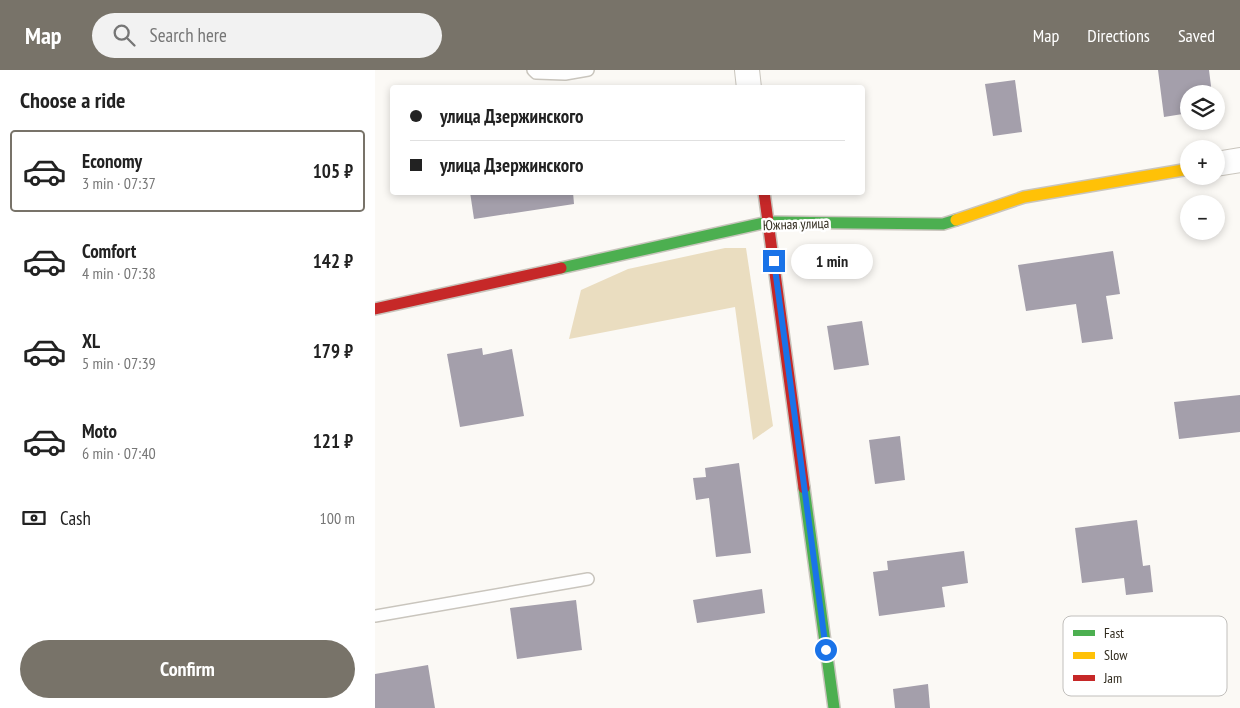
<!DOCTYPE html>
<html lang="en">
<head>
<meta charset="utf-8">
<style>
	body { margin:0; font-family:"PT Sans Narrow",sans-serif; background:#f2f2f2; color:#222; height:100vh; display:flex; flex-direction:column; font-size:19px; white-space:nowrap }
	* { box-sizing:border-box; margin:0 }
	p { font-size:16px; color:#767676 }
	.icon { flex:none; width:28px; height:28px; fill:none; stroke:currentColor; stroke-width:2; stroke-linecap:round; stroke-linejoin:round }
	.map { position:relative; flex:1; overflow:hidden }
	.panel { display:flex; flex-direction:column; background:#fff; width:375px }
	.panel>* { flex:none }
	.banner { position:absolute; left:15px; top:15px; width:475px; height:110px; border-radius:5px; box-shadow:0 2px 8px #0003; display:grid; align-content:center; height:110px; padding:0 20px; background:#fff }
	.fabs { position:absolute; left:805px; top:15px; display:grid; gap:10px }
	.fabs a { display:grid; place-items:center; width:45px; height:45px; border-radius:50%; background:#fff; box-shadow:0 2px 8px #0003; font-size:25px }
	.end { position:absolute; width:22px; height:22px; margin:-11px; border:6px solid #1a73e8; background:#fff; box-shadow:0 0 0 2px #fff }
	.from { border-radius:50% }
	.bubble { position:absolute; height:35px; border-radius:18px; background:#fff; box-shadow:0 2px 8px #0003; font-size:16px; font-weight:600; line-height:35px; text-align:center }
	.banner b { display:flex; align-items:center; gap:18px; height:48px; font-size:19px }
	.banner b+b { border-top:1px solid #e0e0e0 }
	.banner i { width:12px; height:12px; background:#222 }
	ul { padding:0; list-style:none }
	li { display:flex; align-items:center; gap:15px; height:82px; margin:0 10px 8px; padding:0 10px; border:2px solid transparent; border-radius:5px }
	li div { flex:1 }
	li b { display:block; font-size:19px }
	li em { font-style:normal; font-weight:600 }
	li.selected { border-color:#787369 }
	li>.icon { width:45px; height:45px; stroke-width:1.5 }
	h2 { padding:0 20px; font-size:22px; line-height:60px }
	.pay { display:flex; align-items:center; gap:12px; height:55px; padding:0 20px; font-size:19px }
	.pay p { margin-inline-start:auto }
	.primary-button { display:flex; gap:10px; margin-top:auto; padding:10px 20px }
	.primary-button a { flex:1; height:58px; border-radius:30px; background:#787369; color:#fff; font-size:20px; font-weight:600; line-height:58px; text-align:center }
	header { display:flex; align-items:center; gap:30px; box-sizing:border-box; height:70px; padding:0 25px; background:#787369; color:#fff }
	header strong { font-size:24px }
	nav { display:flex; gap:28px; margin-inline-start:auto; font-size:18px }
	.search { width:350px; height:45px; background:#f2f2f2; display:flex; align-items:center; gap:12px; box-sizing:border-box; padding:0 18px; border-radius:28px; color:#767676; font-size:19px }
	main { display:flex; flex:1; min-height:0 }
	.map>svg:first-child { display:block }
	.green { fill:#eaddc0 }
	.building { fill:#a49fab }
	.lines { fill:none; stroke-linecap:round; stroke-linejoin:round }
	.lane-casing { stroke:#c9c5bd; stroke-width:14 }
	.street-casing { stroke:#c9c5bd; stroke-width:26 }
	.fast-casing { stroke:#c9c5bd; stroke-width:14 }
	.slow-casing { stroke:#c9c5bd; stroke-width:14 }
	.jam-casing { stroke:#c9c5bd; stroke-width:14 }
	.lane { stroke:#fefefe; stroke-width:11 }
	.street { stroke:#fefefe; stroke-width:24 }
	.fast { stroke:#4caf50; stroke-width:11 }
	.slow { stroke:#ffc107; stroke-width:11 }
	.jam { stroke:#c62828; stroke-width:11 }
	.route { stroke:#1a73e8; stroke-width:6 }
	.labels { text-anchor:middle; stroke-width:5; stroke-linejoin:round; paint-order:stroke }
	.street-label { font-size:14px; fill:#312b1e; stroke:#fff }
	.key { fill:#fff; stroke:#c1bfbc; stroke-width:1 }
	.key-label { font-size:14px; fill:#312b1e }
</style>
</head>
<body>
<header>
<strong>Map</strong>
<div class="search"><svg class="icon" aria-label="search" viewBox="0 0 24 24"><circle cx="10" cy="10" r="6"/><path d="M15 15l6 6"/></svg>Search here</div>
<nav><a>Map</a><a>Directions</a><a>Saved</a></nav>
</header>
<main>
<section class="panel">
<h2>Choose a ride</h2>
<ul>
<li class="selected"><svg class="icon" aria-label="car" viewBox="0 0 24 24"><path d="M5 17H2v-5l4-1 3-4h7l3 4 3 1v5h-3M9 17h6M6 11h13"/><circle cx="7" cy="17" r="2"/><circle cx="17" cy="17" r="2"/></svg><div><b>Economy</b><p>3 min · 07:37</p></div><em>105 ₽</em></li>
<li><svg class="icon" aria-label="car" viewBox="0 0 24 24"><path d="M5 17H2v-5l4-1 3-4h7l3 4 3 1v5h-3M9 17h6M6 11h13"/><circle cx="7" cy="17" r="2"/><circle cx="17" cy="17" r="2"/></svg><div><b>Comfort</b><p>4 min · 07:38</p></div><em>142 ₽</em></li>
<li><svg class="icon" aria-label="car" viewBox="0 0 24 24"><path d="M5 17H2v-5l4-1 3-4h7l3 4 3 1v5h-3M9 17h6M6 11h13"/><circle cx="7" cy="17" r="2"/><circle cx="17" cy="17" r="2"/></svg><div><b>XL</b><p>5 min · 07:39</p></div><em>179 ₽</em></li>
<li><svg class="icon" aria-label="car" viewBox="0 0 24 24"><path d="M5 17H2v-5l4-1 3-4h7l3 4 3 1v5h-3M9 17h6M6 11h13"/><circle cx="7" cy="17" r="2"/><circle cx="17" cy="17" r="2"/></svg><div><b>Moto</b><p>6 min · 07:40</p></div><em>121 ₽</em></li>
</ul>
<div class="pay"><svg class="icon" aria-label="cash" viewBox="0 0 24 24"><path d="M3 7h18v10H3z"/><circle cx="12" cy="12" r="2"/></svg>Cash<p>100 m</p></div>
<div class="primary-button"><a>Confirm</a></div>
</section>
<div class="map">
<svg width="865" height="638" viewBox="0 0 865 638">
	<rect width="100%" height="100%" fill="#fbf9f5"/>
	<path class="green" d="M350 178H371L398 356 378 370 360 237 194 269 206 220 253 199Z"/>
	<g class="building">
		<path d="M783 0H834L837 24H814V43L789 47Z"/>
		<path d="M640 10 647 62 618 66 610 14Z"/>
		<path d="M95 122H198L199 134 99 149Z"/>
		<path d="M738 181 745 224 731 226 738 269 707 273 701 234 651 241 643 195Z"/>
		<path d="M487 251 494 295 459 300 452 256Z"/>
		<path d="M107 278 108 285 137 279 149 346 85 357 72 284Z"/>
		<path d="M865 325V362L804 369 799 332Z"/>
		<path d="M525 366 530 410 500 414 494 370Z"/>
		<path d="M364 393 376 483 341 487 334 428 321 430 318 408 331 407 330 398Z"/>
		<path d="M762 450 768 496 775 495 778 522 751 525 749 508 707 513 700 458Z"/>
		<path d="M589 481 593 513 567 517 570 537 504 546 498 502 513 500 512 491Z"/>
		<path d="M387 519 390 543 322 553 318 530Z"/>
		<path d="M201 530 207 580 142 589 135 538Z"/>
		<path d="M53 595 60 638H0V604Z"/>
		<path d="M553 614 555 638H520L518 619Z"/>
	</g>
	<g class="lines">
		<g class="lane-casing">
			<g id="lane">
				<path d="M158 0 161 3 190 4 213 0"/>
				<path d="M0 546 213 509"/>
			</g>
		</g>
		<g class="street-casing">
			<g id="street">
				<path d="M372 0 374 18"/>
				<path d="M841 94 865 90"/>
			</g>
		</g>
		<g class="fast-casing">
			<g id="fast">
				<path d="M186 198 393 152 568 154 581 150"/>
				<path d="M429 418 459 638"/>
			</g>
		</g>
		<g class="slow-casing">
			<path id="slow" d="M581 150 649 127 814 99"/>
		</g>
		<g class="jam-casing">
			<g id="jam">
				<path d="M389 122 429 418"/>
				<path d="M0 239 186 198"/>
			</g>
		</g>
		<use href="#lane" class="lane"/>
		<use href="#street" class="street"/>
		<use href="#fast" class="fast"/>
		<use href="#slow" class="slow"/>
		<use href="#jam" class="jam"/>
	</g>
	<g class="lines">
		<path class="route" d="M399 191 451 580"/>
	</g>
	<g class="labels">
		<g class="street-label">
			<text transform="translate(421 154) rotate(-2)" y="5">Южная улица</text>
		</g>
	</g>
	<rect x="688" y="546" width="164" height="80" rx="8" class="key"/>
	<rect x="698" y="560" width="22" height="6" fill="#4caf50"/>
	<rect x="698" y="582" width="22" height="7" fill="#ffc107"/>
	<rect x="698" y="605" width="22" height="6" fill="#c62828"/>
	<g class="key-label">
		<text x="729" y="568">Fast</text>
		<text x="729" y="590">Slow</text>
		<text x="729" y="613">Jam</text>
	</g>
</svg>
<div class="fabs">
<a><svg class="icon" aria-label="layers" viewBox="0 0 24 24"><path d="M12 4l9 5-9 5-9-5zM3 14l9 5 9-5"/></svg></a>
<a>+</a>
<a>−</a>
</div>
<i class="end from" style="left:451px;top:580px"></i>
<i class="end" style="left:399px;top:191px"></i>
<div class="bubble" style="left:416px;top:174px;width:82px">1 min</div>
<div class="banner">
<b><i class="from"></i>улица Дзержинского</b>
<b><i></i>улица Дзержинского</b>
</div>
</div>
</main>
</body>
</html>
